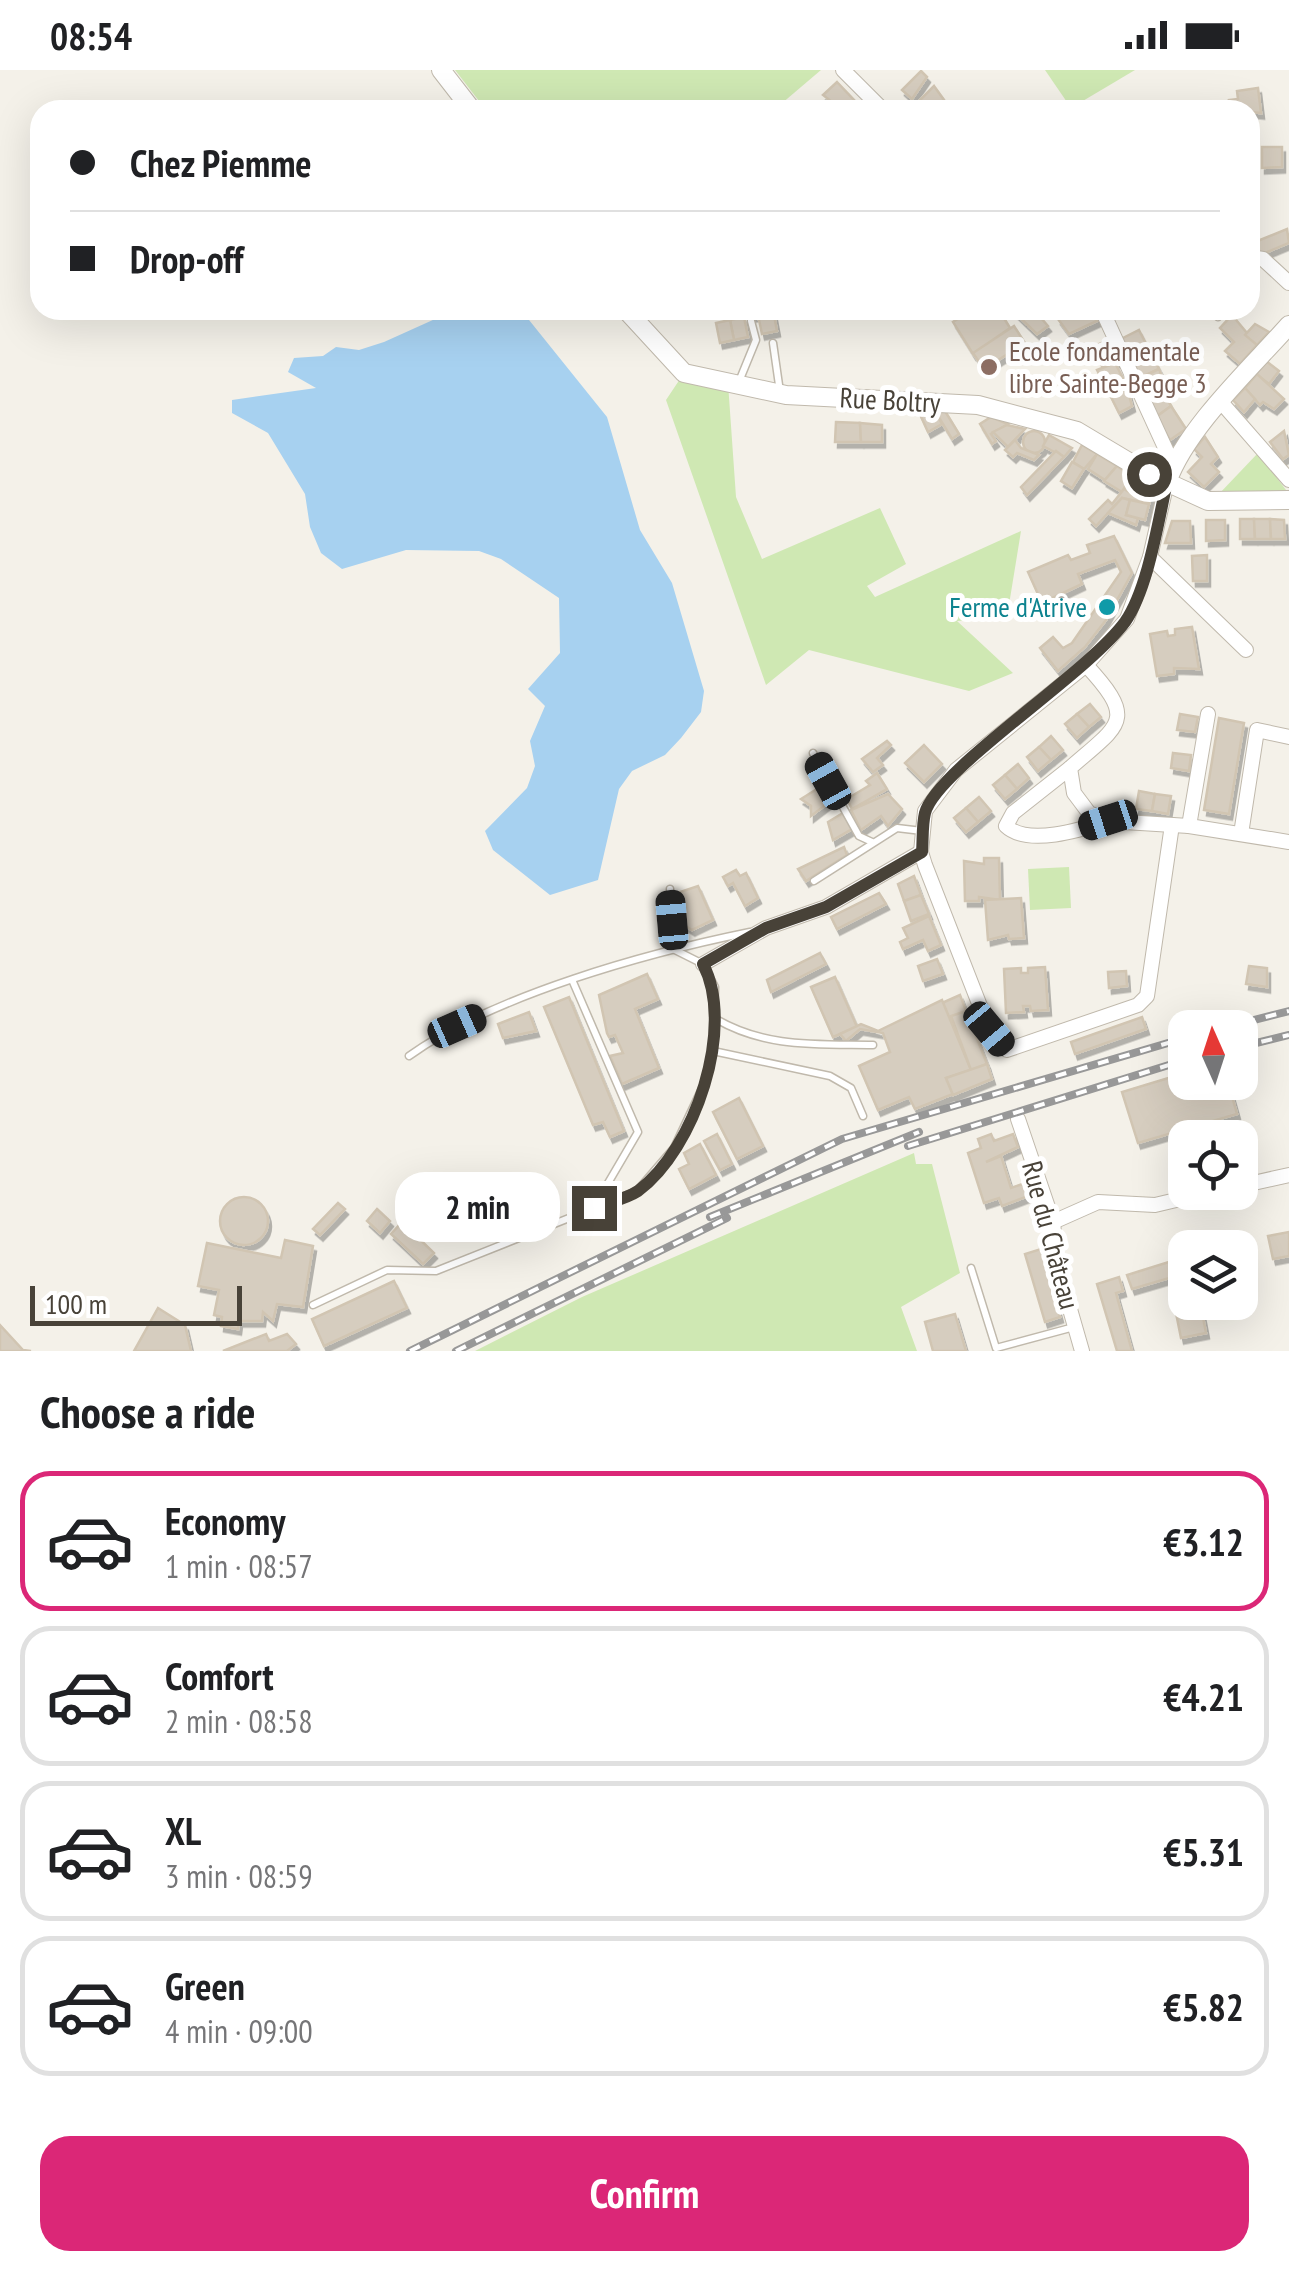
<!DOCTYPE html>
<html lang="en">
<head>
<meta charset="utf-8">
<style>
	body { margin:0; font-family:"PT Sans Narrow",sans-serif; background:#f6f6f6; color:#202124; height:100vh; display:flex; flex-direction:column; font-size:38px; white-space:nowrap }
	* { box-sizing:border-box; margin:0 }
	p { font-size:32px; color:#757577 }
	.icon { flex:none; width:55px; height:55px; fill:none; stroke:currentColor; stroke-width:2; stroke-linecap:round; stroke-linejoin:round }
	.map { position:relative; height:1281px; overflow:hidden }
	.drawer { display:flex; flex-direction:column; background:#fff; flex:1 }
	.drawer>* { flex:none }
	.hud { position:absolute; left:30px; top:30px; width:1230px; height:220px; border-radius:30px; box-shadow:0 10px 40px #0002; display:grid; align-content:center; height:220px; padding:0 40px; background:#fff }
	.needle { width:65px; rotate:357deg }
	.fabs { position:absolute; left:1168px; top:940px; display:grid; gap:20px }
	.fabs a { display:grid; place-items:center; width:90px; height:90px; border-radius:20px; background:#fff; box-shadow:0 10px 40px #0002; font-size:50px }
	.scale { position:absolute; left:30px; bottom:25px; width:212px; box-sizing:border-box; padding-left:10px; border:5px solid #484238; border-top:0; font-size:28px; line-height:35px; white-space:nowrap; color:#484238; -webkit-text-stroke:8px #fff; paint-order:stroke }
	.end { position:absolute; width:45px; height:45px; margin:-22px; border:12px solid #484238; background:#fff; box-shadow:0 0 0 5px #fff }
	.from { border-radius:50% }
	.bubble { position:absolute; height:70px; border-radius:30px; background:#fff; box-shadow:0 10px 40px #0002; font-size:32px; font-weight:800; line-height:70px; text-align:center }
	.car { position:absolute; width:30px; height:60px; margin:-30px -15px; border-radius:12px; box-shadow:0 0 8px 2px #0007; background:linear-gradient(#222 24%,#8ab4d8 0 40%,#222 0 76%,#8ab4d8 0 86%,#222 0) }
	.hud b { display:flex; align-items:center; gap:35px; height:95px; font-size:38px }
	.hud b+b { border-top:2px solid #e0e0e0 }
	.hud i { width:25px; height:25px; background:#202124 }
	ul { padding:0; list-style:none }
	li { display:flex; align-items:center; gap:30px; height:140px; margin:0 20px 15px; padding:0 20px; border:5px solid #e0e0e0; border-radius:30px }
	li div { flex:1 }
	li b { display:block; font-size:38px }
	li em { font-style:normal; font-weight:800 }
	li.current { border-color:#db2777 }
	li>.icon { width:90px; height:90px; stroke-width:1.5 }
	h2 { padding:0 40px; font-size:45px; line-height:120px }
	.action { display:flex; gap:20px; margin-top:auto; padding:20px 40px }
	.action a { flex:1; height:115px; border-radius:30px; background:#db2777; color:#fff; font-size:40px; font-weight:800; line-height:115px; text-align:center }
	.status { display:flex; justify-content:space-between; align-items:center; height:70px; padding:0 50px; background:#fff; direction:ltr }
	.status svg { height:28px; fill:currentColor }
	.map>svg:first-child { display:block }
	.green { fill:#cfe8b3 }
	.water { fill:#a7d1f0 }
	.building { fill:#d6cdbf; stroke:#d1c5b2; stroke-width:2.5; filter:url(#shadow) }
	.lines { fill:none; stroke-linecap:round; stroke-linejoin:round }
	.service-casing { stroke:#c0b9ac; stroke-width:9 }
	.minor-casing { stroke:#c0b9ac; stroke-width:16 }
	.tertiary-casing { stroke:#c0b9ac; stroke-width:20 }
	.service { stroke:#fff; stroke-width:6 }
	.minor { stroke:#fff; stroke-width:14 }
	.tertiary { stroke:#fff; stroke-width:18 }
	.rail-casing { stroke:#989898; stroke-width:8 }
	.rail { stroke:#fff; stroke-width:4; stroke-dasharray:11; stroke-linecap:butt }
	.route { stroke:#484238; stroke-width:12 }
	.education-dot { fill:#8d6e63; stroke:#fff; stroke-width:4 }
	.culture-dot { fill:#0f9aa8; stroke:#fff; stroke-width:4 }
	.labels { text-anchor:middle; stroke-width:10; stroke-linejoin:round; paint-order:stroke }
	.education-label { font-size:28px; fill:#785e54; stroke:#fff; text-anchor:start }
	.street-label { font-size:28px; fill:#484238; stroke:#fff }
	.culture-label { font-size:28px; fill:#0d838f; stroke:#fff; text-anchor:end }
</style>
</head>
<body>
<div class="status"><b>08:54</b><svg viewBox="0 0 49 12"><path d="M0 12V9h3v3zM5 12V6h3v6zM10 12V3h3v9zM15 12V0h3v12zM26 1h20v11H26zM47 4h2v5h-2z"/></svg></div>
<div class="map">
<svg width="1289" height="1281" viewBox="0 0 1289 1281">
	<defs>
		<filter id="shadow"><feDropShadow dx="3" dy="5.5" stdDeviation="0" flood-color="#0004"/></filter>
	</defs>
	<rect width="100%" height="100%" fill="#f4f1e9"/>
	<g class="green">
		<path d="M455 0H821L774 40H486Z"/>
		<path d="M1045 0H1135L1071 38Z"/>
		<path d="M684 303 728 313 736 427 762 489 880 438 906 494 867 516 875 527 1021 461 1007 547 957 551 1013 603 969 621 809 580 766 615 666 330Z"/>
		<path d="M1258 383 1289 424 1218 425Z"/>
		<path d="M1069 797 1071 838 1030 840 1028 799Z"/>
		<path d="M914 1083 916 1094H932L960 1203 901 1237 917 1281H475L582 1227Z"/>
	</g>
	<path class="water" d="M455 240H521L607 347 640 460 672 513 704 621 701 642 681 668 665 685 632 701 619 719 598 810 550 825 493 780 485 761 527 718 535 696 530 671 545 636 528 619 560 583 559 528 501 489 479 481 406 480 342 499 321 483 310 457 305 424 268 363 232 343V330L316 318 288 302 294 288 323 286 336 277 359 280 384 272Z"/>
	<g class="building">
		<path d="M921 1 927 7 912 29 902 20Z"/>
		<path d="M837 12 854 30 842 40 823 25Z"/>
		<path d="M934 16 947 34 942 40H923L916 34Z"/>
		<path d="M1258 18 1261 43 1231 40 1229 30 1238 29 1237 21Z"/>
		<path d="M1262 77H1282V97L1262 98Z"/>
		<path d="M1287 159 1289 173 1260 185 1255 172Z"/>
		<path d="M748 240H773L777 261 762 264 758 245 749 247Z"/>
		<path d="M972 240H999L1010 258 973 284 953 252Z"/>
		<path d="M1012 240H1034L1048 256 1037 264Z"/>
		<path d="M1070 240H1091L1099 250 1069 264 1058 249Z"/>
		<path d="M1232 245 1257 275 1240 294 1225 281 1234 272 1220 258Z"/>
		<path d="M744 247 748 267 734 270 730 250Z"/>
		<path d="M730 250 734 270 720 273 716 253Z"/>
		<path d="M1255 254 1269 262 1257 275 1245 265Z"/>
		<path d="M1014 256 1025 273 984 299 973 283Z"/>
		<path d="M1139 260 1147 276 1129 285 1121 269Z"/>
		<path d="M1108 270 1119 291 1103 298 1092 277Z"/>
		<path d="M1148 276 1153 287 1134 296 1129 285Z"/>
		<path d="M1153 287 1159 299 1140 308 1134 296Z"/>
		<path d="M1266 291 1279 301 1269 314 1256 304Z"/>
		<path d="M1115 293 1126 314 1108 321 1097 300Z"/>
		<path d="M1159 299 1168 322 1148 330 1140 308Z"/>
		<path d="M1257 304 1284 329 1274 339 1263 332 1260 335 1245 318Z"/>
		<path d="M1126 314 1132 336 1119 343 1108 321Z"/>
		<path d="M1245 318 1255 329 1244 342 1233 330Z"/>
		<path d="M1164 323 1171 336 1156 347 1148 330Z"/>
		<path d="M1171 336 1186 359 1170 370 1156 347Z"/>
		<path d="M918 340 935 341 942 354 928 362Z"/>
		<path d="M935 341H945L959 364 952 369Z"/>
		<path d="M991 347 1008 354 991 364 996 371 992 374 980 354Z"/>
		<path d="M836 352 860 353 861 372H835Z"/>
		<path d="M860 353 882 355V372H861Z"/>
		<path d="M1007 355 1025 359 1008 377 993 362Z"/>
		<circle cx="1034" cy="372" r="11"/>
		<path d="M1284 361 1289 385 1283 389 1270 372Z"/>
		<path d="M1049 365 1072 378 1064 387 1043 376Z"/>
		<path d="M1205 367 1218 387 1211 394 1219 402 1204 417 1188 402 1202 387 1194 379Z"/>
		<path d="M1015 370 1021 378 1039 385 1034 390 1017 383 1013 387 1005 380Z"/>
		<path d="M1082 375 1097 384 1084 399 1073 392Z"/>
		<path d="M1056 381 1064 387 1027 425 1021 417Z"/>
		<path d="M1097 384 1117 396 1105 410 1088 399Z"/>
		<path d="M1072 392 1084 399 1072 418 1061 411Z"/>
		<path d="M1117 396 1132 406 1122 422 1104 411Z"/>
		<path d="M1132 406 1154 418 1149 433 1124 419Z"/>
		<path d="M1124 419 1149 434 1122 428 1096 456 1089 449 1108 430 1112 434Z"/>
		<path d="M1122 428 1130 430 1126 445 1138 448 1136 455 1108 443Z"/>
		<path d="M1130 430 1149 434 1145 450 1126 445Z"/>
		<path d="M1240 449H1254L1255 469H1240Z"/>
		<path d="M1254 449H1270L1271 469H1255Z"/>
		<path d="M1270 449 1284 450 1285 469H1271Z"/>
		<path d="M1206 450H1225V470L1206 471Z"/>
		<path d="M1172 451H1190L1191 473H1165Z"/>
		<path d="M1114 466 1132 503 1106 550 1085 577 1058 601 1040 578 1053 567 1063 578 1072 573 1121 502 1115 490 1078 504 1082 514 1042 533 1028 502 1068 485 1071 490 1090 483 1087 475Z"/>
		<path d="M1207 485V511H1193L1192 486Z"/>
		<path d="M1192 557 1199 599 1174 598V604L1157 606 1150 564 1167 561 1168 566 1175 565V559Z"/>
		<path d="M1090 634 1101 647 1089 657 1077 644Z"/>
		<path d="M1077 644 1089 657 1077 668 1065 654Z"/>
		<path d="M1180 644 1198 647 1195 662 1177 660Z"/>
		<path d="M1219 648 1244 653 1229 744 1204 740Z"/>
		<path d="M1051 666 1063 680 1051 690 1039 677Z"/>
		<path d="M887 671 891 675 877 688 883 695 873 702 862 689Z"/>
		<path d="M924 675 942 694 924 712 905 693Z"/>
		<path d="M1039 677 1051 690 1038 701 1027 687Z"/>
		<path d="M1173 683 1191 685 1189 701 1171 698Z"/>
		<path d="M1018 694 1029 708 1017 719 1005 705Z"/>
		<path d="M877 703 887 719 852 739 847 729 870 715 866 711Z"/>
		<path d="M1005 705 1017 719 1005 729 993 715Z"/>
		<path d="M828 712 836 727 811 746V736L801 729Z"/>
		<path d="M1139 721 1155 724 1152 741 1136 739Z"/>
		<path d="M888 724 902 739 888 756 881 746 861 760 851 740Z"/>
		<path d="M1155 724 1171 726 1168 744 1152 741Z"/>
		<path d="M979 727 991 741 978 752 966 738Z"/>
		<path d="M966 738 978 752 966 762 954 748Z"/>
		<path d="M843 743 852 759 833 770 828 752Z"/>
		<path d="M844 777 847 785 806 811 798 799Z"/>
		<path d="M984 788H999L1000 830 979 827V831H965L964 791 984 794Z"/>
		<path d="M736 800 740 806 746 803 758 828 745 836 733 813 728 816 723 807Z"/>
		<path d="M914 806 921 825 904 831 898 814Z"/>
		<path d="M698 816 713 850 692 860 684 855 674 824Z"/>
		<path d="M879 823 886 834 837 859 831 847Z"/>
		<path d="M921 825 929 844 911 851 904 831Z"/>
		<path d="M1021 828 1024 868 1009 869 1008 865 988 870 985 830Z"/>
		<path d="M929 846 941 875 928 881 923 870 903 879 900 872 908 868 903 858Z"/>
		<path d="M820 883 826 894 771 922 767 910Z"/>
		<path d="M937 889 943 904 923 911 918 896Z"/>
		<path d="M1249 896 1267 898V917L1246 914Z"/>
		<path d="M1045 897 1048 940 1031 941 1030 936H1023L1024 942 1006 943 1004 899 1021 898V903H1028V898Z"/>
		<path d="M1126 901 1127 916 1109 918 1108 902Z"/>
		<path d="M647 904 658 929 635 939 659 998 622 1014 610 986 623 983 615 965 609 967 607 963 599 925Z"/>
		<path d="M835 907 857 957 833 967 811 917Z"/>
		<path d="M960 925 966 941 948 948 942 933Z"/>
		<path d="M569 927 624 1061 610 1067 603 1052 593 1055 544 937Z"/>
		<path d="M942 930 971 1000 946 1008 953 1024 915 1039 909 1027 878 1040 859 996 890 982 883 963 860 959 846 971 840 964 861 954 878 961Z"/>
		<path d="M966 941 987 994 971 1000 951 946Z"/>
		<path d="M529 942 536 961 503 968 498 954Z"/>
		<path d="M1142 947 1146 959 1075 984 1071 972Z"/>
		<path d="M987 994 992 1009 953 1025 946 1008Z"/>
		<path d="M1185 1003V1012H1228L1237 1044 1138 1073 1122 1022Z"/>
		<path d="M739 1028 763 1076 737 1089 713 1042Z"/>
		<path d="M717 1064 732 1094 720 1100 704 1071Z"/>
		<path d="M991 1064 994 1071 1013 1064 1018 1077 986 1092 1001 1086 1011 1118 1031 1111 1036 1123 1002 1136 999 1128 984 1133 968 1083 981 1078 978 1069Z"/>
		<path d="M700 1074 716 1105 689 1119 679 1099 689 1094 684 1083Z"/>
		<circle cx="244" cy="1151" r="24"/>
		<path d="M338 1133 345 1139 320 1165 313 1159Z"/>
		<path d="M377 1139 390 1151 380 1163 367 1151Z"/>
		<path d="M402 1152 434 1183 423 1194 391 1164Z"/>
		<path d="M1289 1162V1186L1273 1189 1268 1166Z"/>
		<path d="M285 1170 313 1176 303 1237 277 1234 273 1251 263 1242 262 1251H239L238 1259 221 1256 222 1247 214 1245 219 1220 198 1216 207 1173 281 1188Z"/>
		<path d="M1041 1179 1060 1247 1045 1252 1025 1184Z"/>
		<path d="M1185 1187V1232H1200L1206 1263 1181 1268 1169 1208 1132 1219 1127 1205Z"/>
		<path d="M1119 1207 1123 1221 1116 1223 1132 1281H1117L1097 1214Z"/>
		<path d="M394 1211 407 1238 324 1276 312 1249Z"/>
		<path d="M158 1238 185 1255 191 1281H134Z"/>
		<path d="M955 1244 966 1281H933L925 1252Z"/>
		<path d="M0 1255 23 1280 31 1281H0Z"/>
		<path d="M266 1264 269 1271 287 1264 296 1274 287 1281H223Z"/>
	</g>
	<g class="lines">
		<g class="service-casing">
			<g id="service">
				<path d="M1212 240 1218 247"/>
				<path d="M773 273 780 322"/>
				<path d="M738 314 756 270 751 251"/>
				<path d="M813 683 859 766 872 772"/>
				<path d="M814 811 897 758 922 761"/>
				<path d="M573 912 638 1062 594 1137"/>
				<path d="M716 949C766 978 816 974 873 975"/>
				<path d="M713 981 830 1006 851 1018 863 1046"/>
				<path d="M409 986C494 925 647 883 750 862"/>
				<path d="M971 1198 996 1278 1074 1257"/>
				<path d="M313 1235 387 1200 436 1201 637 1121 674 1078 706 1010 713 981 715 917 703 894 675 880 670 819"/>
			</g>
		</g>
		<g class="minor-casing">
			<g id="minor">
				<path d="M843 0 883 40"/>
				<path d="M1250 187 1263 189 1289 213"/>
				<path d="M1102 240 1173 395"/>
				<path d="M1221 332 1289 410"/>
				<path d="M1167 412 1150 487 1127 549 1086 595 956 700 925 741 921 782 925 795 989 959 1007 980 1138 935 1147 926 1172 755"/>
				<path d="M1150 487 1246 580"/>
				<path d="M1086 595C1138 651 1120 654 1070 698L1074 723 1089 743 1108 751 1189 756 1289 772"/>
				<path d="M1070 698 1013 743 1006 756C1028 777 1083 759 1108 751"/>
				<path d="M1189 756 1208 644"/>
				<path d="M1241 764 1257 660 1289 667"/>
				<path d="M703 894 766 858 826 837 921 782"/>
				<path d="M1018 1049 1053 1152 1057 1194 1082 1281"/>
				<path d="M1240 1116 1289 1105"/>
				<path d="M1053 1152 1098 1132 1155 1135 1210 1122"/>
			</g>
		</g>
		<g class="tertiary-casing">
			<g id="tertiary">
				<path d="M441 0 472 40"/>
				<path d="M626 240 684 303 786 325 978 335 1077 361 1149 404 1208 431 1289 430"/>
				<path d="M1167 412C1187 357 1250 299 1289 255"/>
			</g>
		</g>
		<use href="#service" class="service"/>
		<use href="#minor" class="minor"/>
		<use href="#tertiary" class="tertiary"/>
		<g class="rail-casing">
			<g id="rail">
				<path d="M1223 958 1289 941"/>
				<path d="M1240 977 1289 965"/>
				<path d="M908 1076 1185 990"/>
				<path d="M710 1147 919 1062"/>
				<path d="M410 1281 842 1069 1185 968"/>
				<path d="M456 1281 727 1148"/>
			</g>
		</g>
		<use href="#rail" class="rail"/>
	</g>
	<g class="lines">
		<path class="route" d="M594 1138C607 1133 626 1129 638 1121 695 1079 736 957 703 894L766 858 826 837 922 782C923 770 922 755 925 743 936 700 1087 604 1125 552 1148 519 1158 452 1167 412L1149 404"/>
	</g>
	<circle class="education-dot" cx="989" cy="297" r="10"/>
	<circle class="culture-dot" cx="1107" cy="537" r="10"/>
	<g class="labels">
		<g class="education-label">
			<text x="1009" y="291">Ecole fondamentale<tspan x="1009" dy="32">libre Sainte-Begge 3</tspan></text>
		</g>
		<g class="street-label">
			<text transform="translate(890 330) rotate(3)" y="10">Rue Boltry</text>
			<text transform="translate(1051 1165) rotate(75)" y="10">Rue du Château</text>
		</g>
		<g class="culture-label">
			<text x="1087" y="547">Ferme d'Atrive</text>
		</g>
	</g>
</svg>
<div class="fabs">
<a><svg class="needle" viewBox="-14 -14 28 28"><path d="M0-13l5 13h-10z" fill="#e53935"/><path d="M0 13l5-13h-10z" fill="#757577"/></svg></a>
<a><svg class="icon" aria-label="locate" viewBox="0 0 24 24"><circle cx="12" cy="12" r="6"/><path d="M12 2v4M12 18v4M2 12h4M18 12h4"/></svg></a>
<a><svg class="icon" aria-label="layers" viewBox="0 0 24 24"><path d="M12 4l9 5-9 5-9-5zM3 14l9 5 9-5"/></svg></a>
</div>
<div class="scale">100 m</div>
<i class="end from" style="left:1149px;top:404px"></i>
<i class="end" style="left:594px;top:1138px"></i>
<div class="bubble" style="left:395px;top:1102px;width:165px">2 min</div>
<i class="car" style="left:828px;top:711px;rotate:331deg"></i>
<i class="car" style="left:1108px;top:750px;rotate:252deg"></i>
<i class="car" style="left:672px;top:850px;rotate:355deg"></i>
<i class="car" style="left:457px;top:956px;rotate:66deg"></i>
<i class="car" style="left:989px;top:959px;rotate:140deg"></i>
<div class="hud">
<b><i class="from"></i>Chez Piemme</b>
<b><i></i>Drop-off</b>
</div>
</div>
<section class="drawer">
<h2>Choose a ride</h2>
<ul>
<li class="current"><svg class="icon" aria-label="car" viewBox="0 0 24 24"><path d="M5 17H2v-5l4-1 3-4h7l3 4 3 1v5h-3M9 17h6M6 11h13"/><circle cx="7" cy="17" r="2"/><circle cx="17" cy="17" r="2"/></svg><div><b>Economy</b><p>1 min · 08:57</p></div><em>€3.12</em></li>
<li><svg class="icon" aria-label="car" viewBox="0 0 24 24"><path d="M5 17H2v-5l4-1 3-4h7l3 4 3 1v5h-3M9 17h6M6 11h13"/><circle cx="7" cy="17" r="2"/><circle cx="17" cy="17" r="2"/></svg><div><b>Comfort</b><p>2 min · 08:58</p></div><em>€4.21</em></li>
<li><svg class="icon" aria-label="car" viewBox="0 0 24 24"><path d="M5 17H2v-5l4-1 3-4h7l3 4 3 1v5h-3M9 17h6M6 11h13"/><circle cx="7" cy="17" r="2"/><circle cx="17" cy="17" r="2"/></svg><div><b>XL</b><p>3 min · 08:59</p></div><em>€5.31</em></li>
<li><svg class="icon" aria-label="car" viewBox="0 0 24 24"><path d="M5 17H2v-5l4-1 3-4h7l3 4 3 1v5h-3M9 17h6M6 11h13"/><circle cx="7" cy="17" r="2"/><circle cx="17" cy="17" r="2"/></svg><div><b>Green</b><p>4 min · 09:00</p></div><em>€5.82</em></li>
</ul>
<div class="action"><a>Confirm</a></div>
</section>
</body>
</html>
